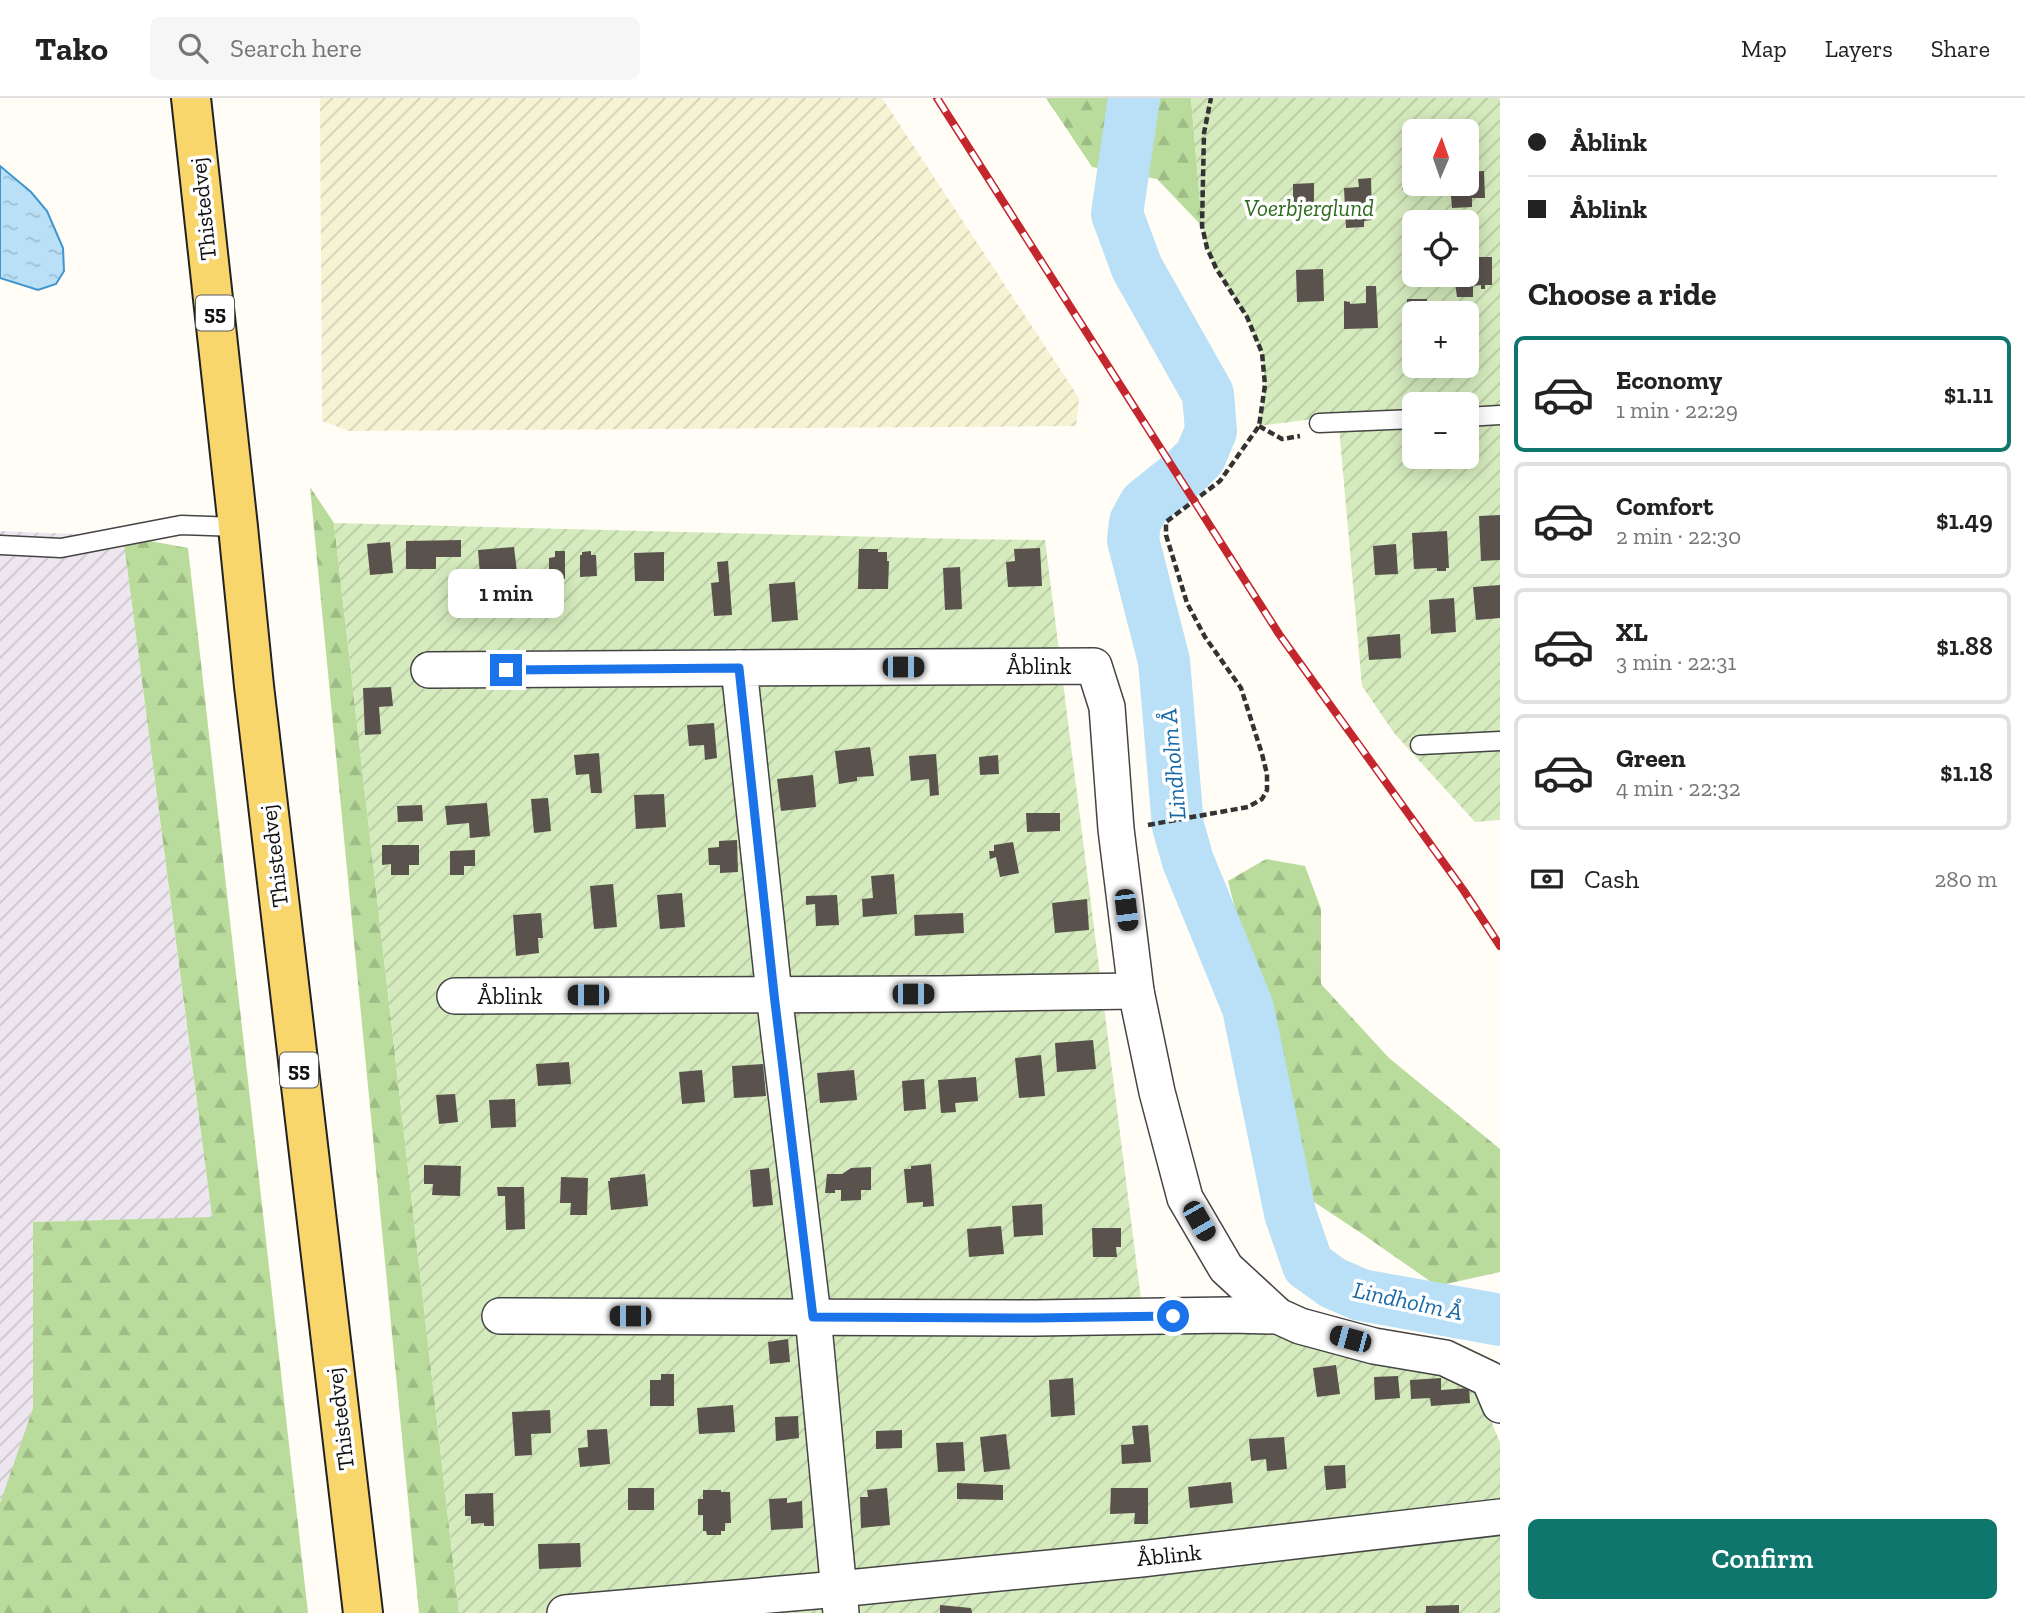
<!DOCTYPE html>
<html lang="en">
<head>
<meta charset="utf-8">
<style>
	body { margin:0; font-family:"Zilla Slab",serif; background:#f6f6f6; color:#222; height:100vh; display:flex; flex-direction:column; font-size:26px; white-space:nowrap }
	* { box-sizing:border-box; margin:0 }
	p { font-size:23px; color:#767676 }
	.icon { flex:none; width:38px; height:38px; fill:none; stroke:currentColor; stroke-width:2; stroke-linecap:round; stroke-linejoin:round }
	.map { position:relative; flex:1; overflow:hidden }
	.drawer { display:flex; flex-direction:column; background:#fff; width:525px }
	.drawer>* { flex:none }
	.guide { display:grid; align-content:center; height:154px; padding:0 28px; background:#fff }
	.needle { width:46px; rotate:2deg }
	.controls { position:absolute; left:1402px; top:21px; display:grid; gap:14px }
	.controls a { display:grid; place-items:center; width:77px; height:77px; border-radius:10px; background:#fff; box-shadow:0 4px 18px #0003; font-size:35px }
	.end { position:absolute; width:32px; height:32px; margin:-16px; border:9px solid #1a73e8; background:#fff; box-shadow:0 0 0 4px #fff }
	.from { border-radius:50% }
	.bubble { position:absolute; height:49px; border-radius:10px; background:#fff; box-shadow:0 4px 18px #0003; font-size:23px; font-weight:600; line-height:49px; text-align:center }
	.car { position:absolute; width:21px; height:42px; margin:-21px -10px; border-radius:9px; box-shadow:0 0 5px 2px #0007; background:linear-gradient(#222 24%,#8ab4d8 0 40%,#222 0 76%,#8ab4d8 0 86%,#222 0) }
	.guide b { display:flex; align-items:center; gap:24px; height:66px; font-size:26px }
	.guide b+b { border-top:2px solid #e0e0e0 }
	.guide i { width:18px; height:18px; background:#222 }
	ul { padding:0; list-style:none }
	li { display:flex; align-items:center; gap:21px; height:116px; margin:0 14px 10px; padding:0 14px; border:4px solid #e0e0e0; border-radius:10px }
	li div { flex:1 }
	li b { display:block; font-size:26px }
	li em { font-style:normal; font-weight:600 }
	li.active { border-color:#0f766e }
	li>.icon { width:63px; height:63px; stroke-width:1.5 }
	h2 { padding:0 28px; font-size:32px; line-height:84px }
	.pay { display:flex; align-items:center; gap:18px; height:77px; padding:0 28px; font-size:26px }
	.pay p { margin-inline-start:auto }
	.action { display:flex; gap:14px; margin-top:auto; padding:14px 28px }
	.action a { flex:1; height:80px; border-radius:10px; background:#0f766e; color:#fff; font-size:28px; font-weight:600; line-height:80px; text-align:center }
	header { display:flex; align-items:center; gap:42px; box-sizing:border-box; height:98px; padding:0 35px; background:#fff; border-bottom:2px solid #e0e0e0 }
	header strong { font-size:33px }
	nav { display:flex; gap:38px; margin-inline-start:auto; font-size:24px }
	.search { width:490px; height:63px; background:#f6f6f6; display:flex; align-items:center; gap:18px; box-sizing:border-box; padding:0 24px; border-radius:10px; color:#767676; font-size:26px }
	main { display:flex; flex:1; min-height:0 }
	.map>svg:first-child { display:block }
	.industrial { fill:url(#industrial-furrows) }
	.farmland { fill:url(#farmland-furrows) }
	.forest { fill:url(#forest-firs) }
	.garden { fill:url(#garden-furrows); fill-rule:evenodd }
	.water { fill:url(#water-ripples); stroke:#3f96cf; stroke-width:2 }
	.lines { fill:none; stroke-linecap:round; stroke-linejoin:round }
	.river { stroke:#b9e0f7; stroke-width:52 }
	.building { fill:#5a524d }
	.lane-casing { stroke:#444; stroke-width:21 }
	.street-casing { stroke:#444; stroke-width:38 }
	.primary-casing { stroke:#222; stroke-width:42 }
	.path { stroke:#333; stroke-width:4.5; stroke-dasharray:7 3.5; stroke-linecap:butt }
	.lane { stroke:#fff; stroke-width:18 }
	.street { stroke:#fff; stroke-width:35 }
	.primary { stroke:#f9d66b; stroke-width:38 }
	.rail-casing { stroke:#c4262e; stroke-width:8 }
	.rail { stroke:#fff; stroke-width:5; stroke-dasharray:16; stroke-linecap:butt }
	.route { stroke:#1a73e8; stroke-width:9 }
	.labels { text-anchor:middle; stroke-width:7; stroke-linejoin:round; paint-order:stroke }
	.shield { fill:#fff; stroke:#585858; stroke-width:2 }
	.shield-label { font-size:21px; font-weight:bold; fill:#111 }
	.park-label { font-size:23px; font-style:italic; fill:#2f6b1f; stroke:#fff }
	.street-label { font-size:23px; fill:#111; stroke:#fff }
	.water-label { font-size:24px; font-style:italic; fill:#1768a6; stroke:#fff }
</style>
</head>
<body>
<header>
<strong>Tako</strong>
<div class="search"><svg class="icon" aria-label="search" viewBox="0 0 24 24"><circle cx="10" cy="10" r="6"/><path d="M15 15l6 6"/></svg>Search here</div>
<nav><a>Map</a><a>Layers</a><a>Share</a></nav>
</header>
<main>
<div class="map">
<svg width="1500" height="1515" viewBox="0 0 1500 1515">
	<defs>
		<pattern id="industrial-furrows" width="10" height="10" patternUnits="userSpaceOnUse" patternTransform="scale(1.75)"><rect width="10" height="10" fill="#eee6ef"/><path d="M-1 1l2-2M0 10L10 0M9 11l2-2" fill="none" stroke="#cbc4cc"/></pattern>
		<pattern id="farmland-furrows" width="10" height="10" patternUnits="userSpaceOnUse" patternTransform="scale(1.75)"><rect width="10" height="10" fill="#f6f3d4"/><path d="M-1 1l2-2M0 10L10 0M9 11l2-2" fill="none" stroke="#d2cfb5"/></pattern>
		<pattern id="forest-firs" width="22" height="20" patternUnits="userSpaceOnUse" patternTransform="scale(1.75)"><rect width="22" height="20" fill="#b9dc9c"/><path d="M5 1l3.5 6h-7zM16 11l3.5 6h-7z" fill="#9ebc85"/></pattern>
		<pattern id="garden-furrows" width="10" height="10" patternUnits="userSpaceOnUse" patternTransform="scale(1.75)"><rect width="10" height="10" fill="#d5ebbd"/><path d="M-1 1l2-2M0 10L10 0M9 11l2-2" fill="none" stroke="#b6c8a1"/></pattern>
		<pattern id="water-ripples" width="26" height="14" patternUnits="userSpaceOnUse" patternTransform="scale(1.75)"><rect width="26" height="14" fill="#b9e0f7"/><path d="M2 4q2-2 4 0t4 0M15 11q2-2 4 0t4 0" fill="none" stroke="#9ebfd3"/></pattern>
	</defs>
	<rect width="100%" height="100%" fill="#fffdf5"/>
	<path class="industrial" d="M0 433 123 438 212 1120 33 1124V1311L0 1405Z"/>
	<path class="farmland" d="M320 0H882L1079 300 1076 328 349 333 322 323Z"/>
	<g class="forest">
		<path d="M1046 0H1191L1202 128 1157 81 1092 69Z"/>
		<path d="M310 389 334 425 459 1515H419Z"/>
		<path d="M123 438 188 450 308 1515H0V1405L33 1310V1124L212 1119Z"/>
		<path d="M1266 761 1305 768 1321 811V886L1389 960 1500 1051V1174L1437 1188 1361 1135 1308 1100 1228 783Z"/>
	</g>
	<g class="garden">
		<path d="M1191 0H1500V722L1475 724 1394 635 1362 588 1338 318 1259 328 1265 287 1262 255 1247 219 1216 170 1207 150 1202 128ZM1414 33H1466V86H1414ZM1414 124H1466V177H1414ZM1414 215H1466V268H1414ZM1414 306H1466V359H1414Z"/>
		<path d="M334 425 961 441 1045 442 1144 1225 1217 1226 1473 1277 1500 1345V1515H459Z"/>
	</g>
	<path class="water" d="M0 68 31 94 47 113 63 150 64 173 56 186 38 192 0 180Z"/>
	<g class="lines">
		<path class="river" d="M1134 0 1117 116 1137 170 1208 296 1211 333 1200 359 1185 374 1145 406 1135 424 1133 442 1164 563 1178 728 1188 763 1248 910 1290 1115 1308 1167 1333 1185 1361 1197 1500 1222"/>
	</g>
	<g class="building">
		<path d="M1414 72V86H1422L1423 91 1402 92V73Z"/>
		<path d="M1484 73 1485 100H1472V109L1452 110 1450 86H1466V74Z"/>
		<path d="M1371 80 1372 122 1364 123V129L1346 130 1344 90 1359 89 1358 81Z"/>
		<path d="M1314 85V106L1293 107V86Z"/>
		<path d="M1466 159H1492V187H1485V191H1481V187L1473 188V199H1457L1454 177H1466Z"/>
		<path d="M1323 171 1324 203 1297 204 1296 172Z"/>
		<path d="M1366 188H1376L1378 230 1344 231V203L1350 204V206L1366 205Z"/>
		<path d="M1407 201H1427V210H1434V215H1414V246H1407Z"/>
		<path d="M1500 417V462L1481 463 1479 418Z"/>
		<path d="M1447 433 1449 470H1446V473H1437V470L1414 471 1412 435Z"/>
		<path d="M461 442V459H436V471H406V443Z"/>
		<path d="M390 444 393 475 370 477 367 446Z"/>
		<path d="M1396 446 1398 476 1375 477 1373 448Z"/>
		<path d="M514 449 517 474 480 477 478 452Z"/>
		<path d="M1040 450 1042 488 1008 489 1006 464 1015 463 1014 451Z"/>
		<path d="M859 451H878V454H887V463H889L888 491H858Z"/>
		<path d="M555 453H565V481L549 482V460L555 459Z"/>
		<path d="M591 453V457H596L597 478 580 479V457H582V454Z"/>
		<path d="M664 454V483H635L634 455Z"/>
		<path d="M728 463 732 517 714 518 711 485 719 484 717 464Z"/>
		<path d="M960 469 962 511 945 512 943 470Z"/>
		<path d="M795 484 798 522 772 524 769 486Z"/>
		<path d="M1500 487V520L1476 522 1473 489Z"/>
		<path d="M1454 500 1456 534 1431 536 1429 502Z"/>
		<path d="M1400 536 1401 560 1369 562 1367 539Z"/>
		<path d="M391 589 393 608 379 609 381 636 365 637 363 590Z"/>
		<path d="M714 625 717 660 705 662 704 647 689 648 687 627Z"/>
		<path d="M870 649 874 678 857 679V683L839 686 835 653Z"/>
		<path d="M599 655 602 695H591L589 676 576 677 574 657Z"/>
		<path d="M936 656 939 697 930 698 929 681 911 683 909 658Z"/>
		<path d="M998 657 999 676 980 677 979 659Z"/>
		<path d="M813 677 816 709 781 713 777 681Z"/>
		<path d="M664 696 666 729 636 731 634 697Z"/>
		<path d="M548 700 551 733 534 735 531 701Z"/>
		<path d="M487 705 490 738 470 740 469 725 447 727 445 708Z"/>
		<path d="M422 707 423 723 398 724 397 708Z"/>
		<path d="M1026 715H1060V733L1027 734Z"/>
		<path d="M737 742 738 774 720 775V767H709L708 750 719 749V743Z"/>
		<path d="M1013 744 1019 775 1000 779 996 759 990 761 989 753H994V747Z"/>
		<path d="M382 747H419V767H409V777H391V766L382 767Z"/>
		<path d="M475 752V768H464V777H450V753Z"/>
		<path d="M894 776 897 816 863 819 862 801 873 800 871 778Z"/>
		<path d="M613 786 617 829 594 831 590 788Z"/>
		<path d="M682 795 685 829 660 831 657 797Z"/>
		<path d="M837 797 839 827 816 828 815 806 806 807V798Z"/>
		<path d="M1087 801 1089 832 1055 835 1052 805Z"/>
		<path d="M541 815 543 840H538L539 855 516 858 513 817Z"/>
		<path d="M963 815 964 835 915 838 914 817Z"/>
		<path d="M1093 942 1096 971 1057 974 1055 945Z"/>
		<path d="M1041 957 1045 998 1019 1000 1015 960Z"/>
		<path d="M569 964 571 986 538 988 536 966Z"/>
		<path d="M763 966 766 998 734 1000 732 968Z"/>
		<path d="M702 972 705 1004 682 1006 679 974Z"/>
		<path d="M854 972 857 1002 820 1005 817 975Z"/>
		<path d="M976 979 978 1003 955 1005 956 1014 941 1015 938 982Z"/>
		<path d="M924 981 926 1011 904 1013 902 983Z"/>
		<path d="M455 996 458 1024 439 1026 436 997Z"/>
		<path d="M515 1001 516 1029 491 1030 489 1002Z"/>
		<path d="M931 1066 934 1108 923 1109V1104L907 1105 904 1071H911V1068Z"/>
		<path d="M424 1067 461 1068 460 1098 432 1097 433 1086H424Z"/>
		<path d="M871 1069V1092H861V1102L841 1103V1092H835V1095H825L827 1076H842L851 1070Z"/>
		<path d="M769 1070 773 1107 753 1109 750 1072Z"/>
		<path d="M645 1076 648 1108 611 1112 608 1083H610V1080Z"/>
		<path d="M561 1079 588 1080 587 1117H570L571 1105H560Z"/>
		<path d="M497 1089H524L525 1131 506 1132 505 1098H498Z"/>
		<path d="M1042 1106 1043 1137 1014 1139 1012 1108Z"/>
		<path d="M1001 1128 1004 1156 969 1159 967 1131Z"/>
		<path d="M1092 1130H1121V1149H1116L1117 1159H1093Z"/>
		<path d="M788 1241 790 1264 770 1266 768 1244Z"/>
		<path d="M1336 1267 1340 1296 1317 1299 1313 1270Z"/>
		<path d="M661 1276H674V1308H650V1282H661Z"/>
		<path d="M1398 1278 1400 1300 1375 1302 1374 1279Z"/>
		<path d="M1073 1280 1075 1317 1051 1319 1049 1282Z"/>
		<path d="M1441 1280V1292L1469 1290 1470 1305 1431 1308 1430 1300 1411 1301 1410 1282Z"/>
		<path d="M733 1307 735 1334 699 1336 697 1310Z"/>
		<path d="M550 1312 551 1335 531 1336 532 1357 515 1358 512 1314Z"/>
		<path d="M798 1318 799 1340 776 1343 775 1319Z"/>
		<path d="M1148 1327 1151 1364 1122 1366 1121 1347 1134 1346 1132 1328Z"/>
		<path d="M607 1331 610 1366 580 1369 578 1350 588 1349 587 1332Z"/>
		<path d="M902 1332V1350L876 1351V1333Z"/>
		<path d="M1006 1336 1010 1371 984 1374 980 1339Z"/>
		<path d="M1284 1339 1287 1371 1267 1373 1266 1361 1251 1363 1249 1341Z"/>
		<path d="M963 1344 965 1373 938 1374 936 1345Z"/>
		<path d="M1345 1367 1346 1390 1326 1392 1324 1368Z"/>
		<path d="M1231 1384 1233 1405 1190 1410 1188 1389Z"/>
		<path d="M957 1385 1003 1387V1402L957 1401Z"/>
		<rect x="628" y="1390" width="26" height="22"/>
		<path d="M887 1390 890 1427 861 1430 860 1399H868L867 1392Z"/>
		<path d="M1111 1390H1148V1426H1134L1135 1415 1110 1416Z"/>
		<path d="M703 1392H721V1394H730L731 1425H725V1433H721V1437H707L706 1433H703V1417H698V1401H703Z"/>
		<path d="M493 1395 494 1428H484V1425L471 1426V1418H465V1396Z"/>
		<path d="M787 1400V1405L802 1403 803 1430 771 1432 769 1401Z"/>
		<path d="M580 1445 581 1469 539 1471 538 1446Z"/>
		<path d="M940 1507 971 1510 972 1515H940Z"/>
		<path d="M1459 1507V1515H1426V1508Z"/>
	</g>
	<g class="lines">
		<g class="lane-casing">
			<g id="lane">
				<path d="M1466 319 1500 317"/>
				<path d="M1319 325 1414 321"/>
				<path d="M0 447 61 450 181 427 238 429"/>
				<path d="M1420 647 1500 643"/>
			</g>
		</g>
		<g class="street-casing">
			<g id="street">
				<path d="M429 572 739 570"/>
				<path d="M455 898 941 896 1136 893"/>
				<path d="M500 1218 1035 1220 1229 1217 1278 1218"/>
				<path d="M565 1515 838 1491 1141 1461 1500 1419"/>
				<path d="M841 1515 813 1218 774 896 739 570 1094 568 1107 609 1116 731 1136 893 1157 994 1185 1100 1226 1170 1278 1218 1300 1228 1374 1248 1445 1260 1489 1281 1500 1307"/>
			</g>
		</g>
		<g class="primary-casing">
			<path id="primary" d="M191 0 238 429 254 588 363 1515"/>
		</g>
		<g class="path">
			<path d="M1259 328 1282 341 1300 338"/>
			<path d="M1148 727 1248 709 1262 701 1267 692V676L1262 656 1241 590 1205 539 1187 505 1166 437V424L1220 383 1259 328 1265 287 1262 255 1247 219 1216 170 1207 150 1202 128 1204 35 1211 0"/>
		</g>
		<use href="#lane" class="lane"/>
		<use href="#street" class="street"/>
		<use href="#primary" class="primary"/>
		<g class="rail-casing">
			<path id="rail" d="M937 0 1279 536 1464 793 1500 848"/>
		</g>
		<use href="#rail" class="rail"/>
	</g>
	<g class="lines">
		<path class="route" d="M506 572 739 570 774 896 813 1219 1035 1220 1173 1218"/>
	</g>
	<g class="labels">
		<g class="shield">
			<rect x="196" y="197.5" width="38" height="35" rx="5"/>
			<rect x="280" y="954.5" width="38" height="35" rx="5"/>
		</g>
		<g class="shield-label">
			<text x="215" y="222">55</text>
			<text x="299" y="979">55</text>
		</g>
		<g class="park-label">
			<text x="1309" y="118">Voerbjerglund</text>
		</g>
		<g class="street-label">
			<text transform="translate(203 111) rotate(-96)" y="8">Thistedvej</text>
			<text x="1039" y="576">Åblink</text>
			<text transform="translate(274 758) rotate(-97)" y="8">Thistedvej</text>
			<text x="510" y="906">Åblink</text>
			<text transform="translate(340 1321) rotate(-97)" y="8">Thistedvej</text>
			<text transform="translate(1169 1457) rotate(-6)" y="8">Åblink</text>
		</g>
		<g class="water-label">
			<text transform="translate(1173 666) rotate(-95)" y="8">Lindholm Å</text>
			<text transform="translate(1408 1203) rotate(12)" y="8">Lindholm Å</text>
		</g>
	</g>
</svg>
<div class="controls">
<a><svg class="needle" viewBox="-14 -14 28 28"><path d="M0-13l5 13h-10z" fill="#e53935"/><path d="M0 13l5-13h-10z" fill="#767676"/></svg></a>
<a><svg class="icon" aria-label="locate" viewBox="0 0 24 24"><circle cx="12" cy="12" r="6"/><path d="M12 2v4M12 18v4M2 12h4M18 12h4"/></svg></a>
<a>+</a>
<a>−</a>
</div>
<i class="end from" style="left:1173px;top:1218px"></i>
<i class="end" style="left:506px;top:572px"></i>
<div class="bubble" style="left:448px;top:471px;width:116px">1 min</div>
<i class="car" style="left:903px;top:569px;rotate:90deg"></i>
<i class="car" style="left:1126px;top:812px;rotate:173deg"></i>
<i class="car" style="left:913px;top:896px;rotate:90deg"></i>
<i class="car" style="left:588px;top:897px;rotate:270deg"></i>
<i class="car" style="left:1199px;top:1123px;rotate:150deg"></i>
<i class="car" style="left:630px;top:1218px;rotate:270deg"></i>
<i class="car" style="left:1350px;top:1241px;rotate:285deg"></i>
</div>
<section class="drawer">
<div class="guide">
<b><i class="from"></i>Åblink</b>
<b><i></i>Åblink</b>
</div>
<h2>Choose a ride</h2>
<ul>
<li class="active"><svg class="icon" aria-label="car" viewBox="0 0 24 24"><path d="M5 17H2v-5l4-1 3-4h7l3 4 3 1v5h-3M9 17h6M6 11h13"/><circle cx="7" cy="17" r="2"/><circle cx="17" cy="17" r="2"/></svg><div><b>Economy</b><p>1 min · 22:29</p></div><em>$1.11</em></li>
<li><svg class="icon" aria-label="car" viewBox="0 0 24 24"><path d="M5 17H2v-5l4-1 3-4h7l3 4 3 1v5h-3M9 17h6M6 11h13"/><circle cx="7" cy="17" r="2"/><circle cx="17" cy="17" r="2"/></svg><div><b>Comfort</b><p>2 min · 22:30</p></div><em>$1.49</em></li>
<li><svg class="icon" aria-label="car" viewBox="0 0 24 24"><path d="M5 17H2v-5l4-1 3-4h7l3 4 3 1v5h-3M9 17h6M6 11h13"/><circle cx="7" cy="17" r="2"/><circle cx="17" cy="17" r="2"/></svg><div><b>XL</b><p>3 min · 22:31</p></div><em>$1.88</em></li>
<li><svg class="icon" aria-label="car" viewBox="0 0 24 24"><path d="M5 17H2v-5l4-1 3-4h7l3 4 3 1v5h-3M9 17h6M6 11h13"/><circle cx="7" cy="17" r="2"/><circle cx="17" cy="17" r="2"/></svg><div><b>Green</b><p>4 min · 22:32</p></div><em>$1.18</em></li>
</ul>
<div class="pay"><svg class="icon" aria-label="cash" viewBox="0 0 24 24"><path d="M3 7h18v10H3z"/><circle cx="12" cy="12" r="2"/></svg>Cash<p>280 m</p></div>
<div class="action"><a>Confirm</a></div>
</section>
</main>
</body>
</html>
